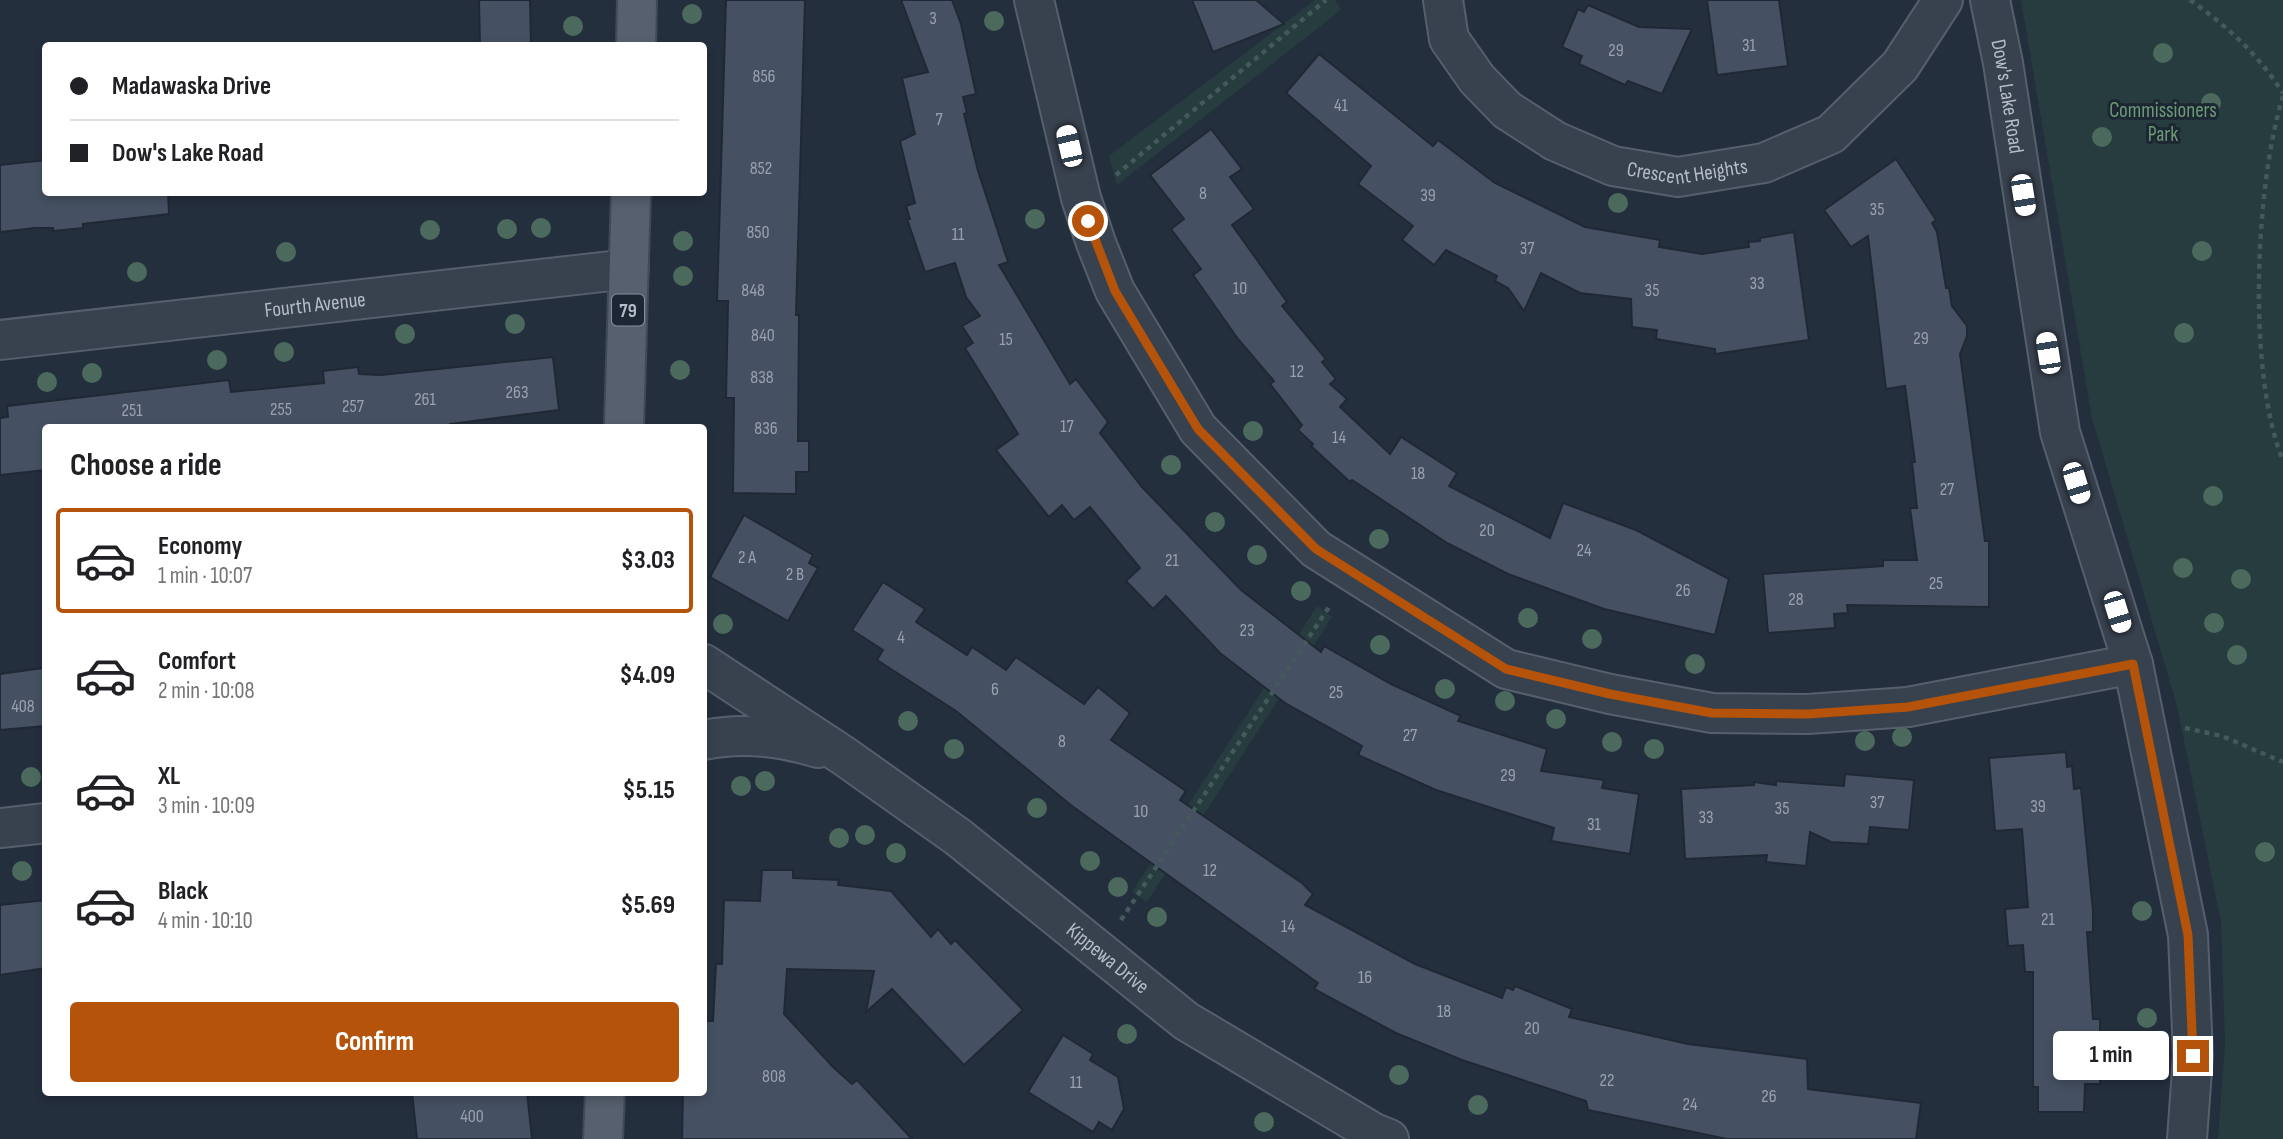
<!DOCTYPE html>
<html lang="en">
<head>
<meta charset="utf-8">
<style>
	body { margin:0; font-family:"Sofia Sans Condensed",sans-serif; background:#f2f2f2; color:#202124; height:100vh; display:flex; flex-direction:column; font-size:26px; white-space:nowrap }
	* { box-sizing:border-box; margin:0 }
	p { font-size:23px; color:#757577 }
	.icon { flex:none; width:38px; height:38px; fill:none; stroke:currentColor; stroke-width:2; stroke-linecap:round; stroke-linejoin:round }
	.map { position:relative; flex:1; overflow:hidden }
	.side { position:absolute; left:42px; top:424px; width:665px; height:672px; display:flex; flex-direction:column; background:#fff; border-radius:7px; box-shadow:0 4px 10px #0003 }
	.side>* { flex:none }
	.banner { position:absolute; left:42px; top:42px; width:665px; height:154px; border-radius:7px; box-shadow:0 4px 10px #0003; display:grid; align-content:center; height:154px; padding:0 28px; background:#fff }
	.end { position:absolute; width:32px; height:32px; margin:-16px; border:9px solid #b45309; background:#fff; box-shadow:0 0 0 4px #fff }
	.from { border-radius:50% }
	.bubble { position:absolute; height:49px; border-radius:7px; background:#fff; box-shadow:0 4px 10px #0003; font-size:23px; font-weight:700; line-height:49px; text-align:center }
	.car { position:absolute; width:21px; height:42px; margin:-21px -10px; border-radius:9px; box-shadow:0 0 5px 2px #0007; background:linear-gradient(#fff 24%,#345 0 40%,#fff 0 76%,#345 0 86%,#fff 0) }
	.banner b { display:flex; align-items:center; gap:24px; height:66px; font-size:26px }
	.banner b+b { border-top:2px solid #e0e0e0 }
	.banner i { width:18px; height:18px; background:#202124 }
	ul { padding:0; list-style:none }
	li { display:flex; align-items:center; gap:21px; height:105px; margin:0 14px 10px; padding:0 14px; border:4px solid transparent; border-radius:7px }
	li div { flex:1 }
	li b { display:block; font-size:26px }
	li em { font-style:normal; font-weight:700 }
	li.selected { border-color:#b45309 }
	li>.icon { width:63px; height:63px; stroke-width:1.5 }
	h2 { padding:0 28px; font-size:32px; line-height:84px }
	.action { display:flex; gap:14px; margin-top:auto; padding:14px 28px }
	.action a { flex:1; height:80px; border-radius:7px; background:#b45309; color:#fff; font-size:28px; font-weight:700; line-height:80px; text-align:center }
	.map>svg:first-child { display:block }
	.green { fill:#263c3f }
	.building { fill:#455162; stroke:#1f2835; stroke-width:2 }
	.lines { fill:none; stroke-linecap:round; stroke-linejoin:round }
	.minor-casing { stroke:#565f6c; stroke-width:42 }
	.major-casing { stroke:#414a57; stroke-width:42 }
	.path { stroke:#44595c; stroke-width:4.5; stroke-dasharray:5 5; stroke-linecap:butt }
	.minor { stroke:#38414e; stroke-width:38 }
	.major { stroke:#56606e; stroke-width:38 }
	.tree { fill:#4b6a5d }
	.route { stroke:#b45309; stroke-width:9 }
	.labels { text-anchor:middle; stroke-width:6; stroke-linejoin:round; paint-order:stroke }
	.number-label { font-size:18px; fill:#98a1af }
	.shield { fill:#1d2633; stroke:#878f9c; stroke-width:2 }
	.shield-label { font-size:19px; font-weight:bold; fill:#b4bcc9 }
	.street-label { font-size:21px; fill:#b4bcc9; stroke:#1d2633 }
	.park-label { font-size:21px; fill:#6b9a76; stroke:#1d2633 }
</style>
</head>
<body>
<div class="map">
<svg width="2283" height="1139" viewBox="0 0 2283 1139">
	<rect width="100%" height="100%" fill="#242f3e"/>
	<g class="green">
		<path d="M1315 0H1335L1341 10 1117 185 1109 156Z"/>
		<path d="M2021 0H2283V1139H2218L2225 1043 2221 922 2177 706 2092 418Z"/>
		<path d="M1317 606 1332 617 1147 902 1132 892Z"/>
	</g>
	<g class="building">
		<path d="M479 0H530L531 46H480Z"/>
		<path d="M726 0H805L796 315H799L798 441H809V472H796V494L733 493 734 398H726L728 301H717Z"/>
		<path d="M901 0H952L961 24 976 94 963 97 967 113 964 114 978 171 1008 262 999 265 1070 384 1076 379 1108 422 1100 433 1142 487 1241 590 1321 652 1324 646 1391 684 1461 716 1458 721 1547 749 1541 771 1604 780 1602 788 1639 794 1630 854 1551 841 1554 828 1436 790 1358 755 1362 746 1285 703 1220 653 1166 596 1153 609 1126 581 1140 568 1090 507 1074 520 1062 505 1049 517 996 450 1018 434 965 348 973 343 962 326 980 316 966 297 955 263 925 272 907 219H910L906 206 915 203 900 141 915 134 902 78 928 72Z"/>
		<path d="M1192 0H1256L1284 24 1213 52Z"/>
		<path d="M1707 0H1779L1788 66 1717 75Z"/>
		<path d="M1588 5 1639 27 1692 29 1662 94 1628 81 1625 85 1579 64 1582 56 1562 47 1578 9 1584 12Z"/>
		<path d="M1319 54 1433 146 1438 140 1495 183 1585 227 1660 240 1659 247 1702 254 1749 247 1748 242 1760 241V238L1794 232 1809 340 1715 354V349L1656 339 1657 330 1632 327 1631 299 1580 293 1541 273 1524 311 1508 288 1495 281 1497 276 1446 250 1434 265 1402 240 1413 226 1358 184 1371 166 1286 93Z"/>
		<path d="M1211 129 1242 169 1230 177 1254 209 1232 225 1287 302 1282 306 1326 359 1322 362 1336 379 1330 384 1347 399 1340 407 1390 454 1401 437 1457 473 1449 486 1550 538 1563 503 1636 530 1729 579 1715 635 1604 609 1508 574 1447 543 1352 480 1350 482 1311 446 1313 444 1298 430 1302 425 1270 384 1274 381 1238 339 1193 275 1201 269 1171 229 1184 219 1150 175Z"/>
		<path d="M1896 159 1936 220 1932 223 1937 232 1946 288H1949L1952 306 1967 326V336L1960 354 1985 541H1989V607L1847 605 1848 613 1834 614 1835 628 1768 633 1763 574 1883 566V560H1917L1910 508H1917L1912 462H1915L1905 386 1886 389 1868 236 1851 247 1824 210Z"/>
		<path d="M46 160V192H168L169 214 83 224V228L53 231V228H35L0 232V165Z"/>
		<path d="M553 357 559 410 450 424 451 427H46V470L0 475V418L8 417 7 406 229 380 231 392 324 383 323 371 358 367 359 374 381 375Z"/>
		<path d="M744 515 813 555 809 563 818 568 788 621 710 577Z"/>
		<path d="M883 582 925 609 916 622 967 655 972 647 1006 670 1016 657 1084 704 1098 687 1130 713 1111 740 1186 791 1180 800 1302 883 1313 894 1305 905 1415 964 1502 998 1506 987 1513 990 1515 986 1572 1009 1569 1017 1688 1044 1807 1059 1808 1089 1921 1103 1916 1139H1727L1588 1110 1586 1101 1462 1060 1396 1033 1314 989 1318 983 1072 806 956 711 877 660 883 650 852 630Z"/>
		<path d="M43 668 46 726 0 730V674Z"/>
		<path d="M2066 752 2067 767 2072 766 2074 789 2081 788 2093 911V932H2087L2093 1019H2100V1084H2085L2084 1112H2038V1087H2033V972H2025L2023 945 2008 946 2005 909 2028 907 2022 829 1995 831 1989 758Z"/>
		<path d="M1845 774 1914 780 1909 830 1870 827 1868 844 1831 842 1810 832 1806 866 1766 862 1767 855 1685 859 1681 789 1754 785V782L1776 785V781L1844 786Z"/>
		<path d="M762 870H793V878L839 880 838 885 891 891 931 937 938 929 951 944 955 940 1023 1010 964 1065 892 989 866 1012 874 971 787 969 784 1014 834 1068 852 1084 857 1080 912 1139H682L683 1092H704V1021H713L716 964H722L724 900 760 901Z"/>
		<path d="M46 900V968L0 975V905Z"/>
		<path d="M1063 1035 1093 1054 1090 1060 1118 1077 1124 1109 1112 1130 1099 1122 1093 1132 1028 1092Z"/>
		<path d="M412 1092H527L532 1139H417Z"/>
	</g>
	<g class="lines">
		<g class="minor-casing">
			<g id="minor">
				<path d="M1034 0 1081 198 1096 243 1115 291 1198 429 1316 549 1506 669 1610 694 1712 713 1808 714 1908 707 2133 664"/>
				<path id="s1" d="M1443 0 1449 39 1477 79 1507 110 1555 141 1613 166 1678 177 1764 163 1831 134 1900 66 1943 0"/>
				<path id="s2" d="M1990 0 2003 63 2060 432 2133 664 2188 935 2193 1056 2187 1139"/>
				<path id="s3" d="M0 340 629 269"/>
				<path id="s4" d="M704 664 844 756 958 837 1186 1021 1374 1133 1389 1139"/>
				<path d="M704 740C741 732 782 737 818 748"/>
				<path d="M0 828 46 823"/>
			</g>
		</g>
		<g class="major-casing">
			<g id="major">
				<path d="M636 46 637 0"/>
				<path d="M624 427 631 192"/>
				<path d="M603 1139 605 1092"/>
			</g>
		</g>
		<g class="path">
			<path d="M2190 0C2228 27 2257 53 2283 93"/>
			<path d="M2283 96C2255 187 2247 372 2283 461"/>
			<path d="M1116 175 1326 0"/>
			<path d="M2185 728 2222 736 2283 762"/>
			<path d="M1121 920 1331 604"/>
		</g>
		<use href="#minor" class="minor"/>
		<use href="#major" class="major"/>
	</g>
	<g class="tree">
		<circle cx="692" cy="14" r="10"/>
		<circle cx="994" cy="21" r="10"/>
		<circle cx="573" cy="26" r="10"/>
		<circle cx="2163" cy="53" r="10"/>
		<circle cx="2211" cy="103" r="10"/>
		<circle cx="2102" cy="137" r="10"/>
		<circle cx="1618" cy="203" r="10"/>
		<circle cx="1035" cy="219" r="10"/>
		<circle cx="541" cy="228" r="10"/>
		<circle cx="507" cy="229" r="10"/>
		<circle cx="430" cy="230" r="10"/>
		<circle cx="683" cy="241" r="10"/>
		<circle cx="2202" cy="251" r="10"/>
		<circle cx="286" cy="252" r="10"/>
		<circle cx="137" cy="272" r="10"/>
		<circle cx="683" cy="276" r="10"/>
		<circle cx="515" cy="324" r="10"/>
		<circle cx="2184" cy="333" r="10"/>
		<circle cx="405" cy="334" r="10"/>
		<circle cx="284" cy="352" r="10"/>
		<circle cx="217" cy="360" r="10"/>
		<circle cx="680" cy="370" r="10"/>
		<circle cx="92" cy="373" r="10"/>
		<circle cx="47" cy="382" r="10"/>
		<circle cx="1253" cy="431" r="10"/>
		<circle cx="1171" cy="465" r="10"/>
		<circle cx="2213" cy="496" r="10"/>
		<circle cx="1215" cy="522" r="10"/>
		<circle cx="1379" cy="539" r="10"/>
		<circle cx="1257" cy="555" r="10"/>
		<circle cx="2183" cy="568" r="10"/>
		<circle cx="2241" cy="579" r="10"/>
		<circle cx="1301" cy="591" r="10"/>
		<circle cx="1528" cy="618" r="10"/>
		<circle cx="2214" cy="623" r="10"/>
		<circle cx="723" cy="624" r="10"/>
		<circle cx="1592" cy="639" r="10"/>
		<circle cx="1380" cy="645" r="10"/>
		<circle cx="2237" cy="655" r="10"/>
		<circle cx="1695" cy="664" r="10"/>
		<circle cx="1445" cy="689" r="10"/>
		<circle cx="1505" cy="701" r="10"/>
		<circle cx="1556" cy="719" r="10"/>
		<circle cx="908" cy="721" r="10"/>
		<circle cx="1902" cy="737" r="10"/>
		<circle cx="1865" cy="741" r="10"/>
		<circle cx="1612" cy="742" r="10"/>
		<circle cx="954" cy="749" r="10"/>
		<circle cx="1654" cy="749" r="10"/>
		<circle cx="31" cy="777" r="10"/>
		<circle cx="765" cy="781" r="10"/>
		<circle cx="741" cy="786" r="10"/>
		<circle cx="1037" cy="808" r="10"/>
		<circle cx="865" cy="835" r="10"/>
		<circle cx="839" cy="838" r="10"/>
		<circle cx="2265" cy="852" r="10"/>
		<circle cx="896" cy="853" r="10"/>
		<circle cx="1090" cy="861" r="10"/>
		<circle cx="22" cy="871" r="10"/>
		<circle cx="1118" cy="887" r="10"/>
		<circle cx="2142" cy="911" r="10"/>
		<circle cx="1157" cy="917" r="10"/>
		<circle cx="2147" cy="1018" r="10"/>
		<circle cx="1127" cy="1034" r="10"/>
		<circle cx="1399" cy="1075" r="10"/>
		<circle cx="1478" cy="1105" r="10"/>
		<circle cx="1264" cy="1122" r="10"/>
	</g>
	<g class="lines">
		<path class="route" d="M1088 221 1115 291 1198 429 1316 549 1506 669 1610 694 1712 713 1808 714 1908 707 2133 664 2188 935 2193 1056"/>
	</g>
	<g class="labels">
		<g class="number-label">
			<text x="933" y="24">3</text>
			<text x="1749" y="51">31</text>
			<text x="1616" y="56">29</text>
			<text x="764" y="82">856</text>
			<text x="1341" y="111">41</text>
			<text x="939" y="125">7</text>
			<text x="761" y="174">852</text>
			<text x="1203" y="199">8</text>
			<text x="1428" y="201">39</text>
			<text x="1877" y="215">35</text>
			<text x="758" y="238">850</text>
			<text x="958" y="240">11</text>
			<text x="1527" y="254">37</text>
			<text x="1757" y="289">33</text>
			<text x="1240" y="294">10</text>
			<text x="753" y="296">848</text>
			<text x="1652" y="296">35</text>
			<text x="763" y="341">840</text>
			<text x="1921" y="344">29</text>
			<text x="1006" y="345">15</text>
			<text x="1297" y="377">12</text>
			<text x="762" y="383">838</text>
			<text x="517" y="398">263</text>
			<text x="425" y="405">261</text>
			<text x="353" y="412">257</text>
			<text x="281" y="415">255</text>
			<text x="132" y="416">251</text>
			<text x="1067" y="432">17</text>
			<text x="766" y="434">836</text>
			<text x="1339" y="443">14</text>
			<text x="1418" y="479">18</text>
			<text x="1947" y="495">27</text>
			<text x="1487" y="536">20</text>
			<text x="1584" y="556">24</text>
			<text x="747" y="563">2 A</text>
			<text x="1172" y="566">21</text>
			<text x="795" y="580">2 B</text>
			<text x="1936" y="589">25</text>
			<text x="1683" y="596">26</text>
			<text x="1796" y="605">28</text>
			<text x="1247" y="636">23</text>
			<text x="901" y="643">4</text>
			<text x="995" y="695">6</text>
			<text x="1336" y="698">25</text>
			<text x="23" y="712">408</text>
			<text x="1410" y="741">27</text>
			<text x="1062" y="747">8</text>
			<text x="1508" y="781">29</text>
			<text x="1877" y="808">37</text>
			<text x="2038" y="812">39</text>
			<text x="1782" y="814">35</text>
			<text x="1141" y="817">10</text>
			<text x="1706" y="823">33</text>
			<text x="1594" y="830">31</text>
			<text x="1210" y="876">12</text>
			<text x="2048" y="925">21</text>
			<text x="1288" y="932">14</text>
			<text x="1365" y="983">16</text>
			<text x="1444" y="1017">18</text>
			<text x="1532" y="1034">20</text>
			<text x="774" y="1082">808</text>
			<text x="1607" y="1086">22</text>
			<text x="1076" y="1088">11</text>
			<text x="1769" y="1102">26</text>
			<text x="1690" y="1110">24</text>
			<text x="472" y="1122">400</text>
		</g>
		<rect class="shield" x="612" y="294.5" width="32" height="31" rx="5"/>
		<g class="shield-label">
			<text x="628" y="317">79</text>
		</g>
		<g class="street-label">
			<text dy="7" stroke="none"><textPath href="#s2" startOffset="98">Dow's Lake Road</textPath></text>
			<text dy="7" stroke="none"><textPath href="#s1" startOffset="327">Crescent Heights</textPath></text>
			<text dy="7" stroke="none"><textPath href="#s3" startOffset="317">Fourth Avenue</textPath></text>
			<text dy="7" stroke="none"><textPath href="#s4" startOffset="500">Kippewa Drive</textPath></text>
		</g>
		<g class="park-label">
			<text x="2163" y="117">Commissioners<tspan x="2163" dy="24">Park</tspan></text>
		</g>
	</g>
</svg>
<i class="end from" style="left:1088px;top:221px"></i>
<i class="end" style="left:2193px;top:1056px"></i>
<div class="bubble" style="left:2053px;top:1031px;width:116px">1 min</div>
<i class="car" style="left:1069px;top:146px;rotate:347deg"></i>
<i class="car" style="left:2023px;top:195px;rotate:171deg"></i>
<i class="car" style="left:2048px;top:353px;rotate:351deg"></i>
<i class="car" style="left:2076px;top:483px;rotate:163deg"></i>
<i class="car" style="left:2117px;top:612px;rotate:163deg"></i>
<div class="banner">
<b><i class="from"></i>Madawaska Drive</b>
<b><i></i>Dow's Lake Road</b>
</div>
<section class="side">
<h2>Choose a ride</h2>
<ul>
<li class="selected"><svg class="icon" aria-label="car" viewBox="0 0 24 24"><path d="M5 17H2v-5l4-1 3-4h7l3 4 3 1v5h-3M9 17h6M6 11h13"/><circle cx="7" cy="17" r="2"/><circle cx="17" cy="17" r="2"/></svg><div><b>Economy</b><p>1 min · 10:07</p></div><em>$3.03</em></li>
<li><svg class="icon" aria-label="car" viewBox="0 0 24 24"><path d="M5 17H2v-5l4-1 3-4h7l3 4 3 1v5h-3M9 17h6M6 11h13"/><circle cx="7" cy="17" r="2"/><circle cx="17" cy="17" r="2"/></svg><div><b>Comfort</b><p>2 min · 10:08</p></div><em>$4.09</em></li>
<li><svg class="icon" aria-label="car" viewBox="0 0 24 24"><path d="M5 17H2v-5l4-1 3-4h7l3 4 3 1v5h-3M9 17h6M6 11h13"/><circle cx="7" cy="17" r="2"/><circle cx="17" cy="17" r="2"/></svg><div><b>XL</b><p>3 min · 10:09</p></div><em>$5.15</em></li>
<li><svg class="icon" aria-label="car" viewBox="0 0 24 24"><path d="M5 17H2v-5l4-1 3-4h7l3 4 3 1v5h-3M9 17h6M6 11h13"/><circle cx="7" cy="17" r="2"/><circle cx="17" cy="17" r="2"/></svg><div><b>Black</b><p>4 min · 10:10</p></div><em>$5.69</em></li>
</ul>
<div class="action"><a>Confirm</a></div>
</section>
</div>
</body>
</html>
